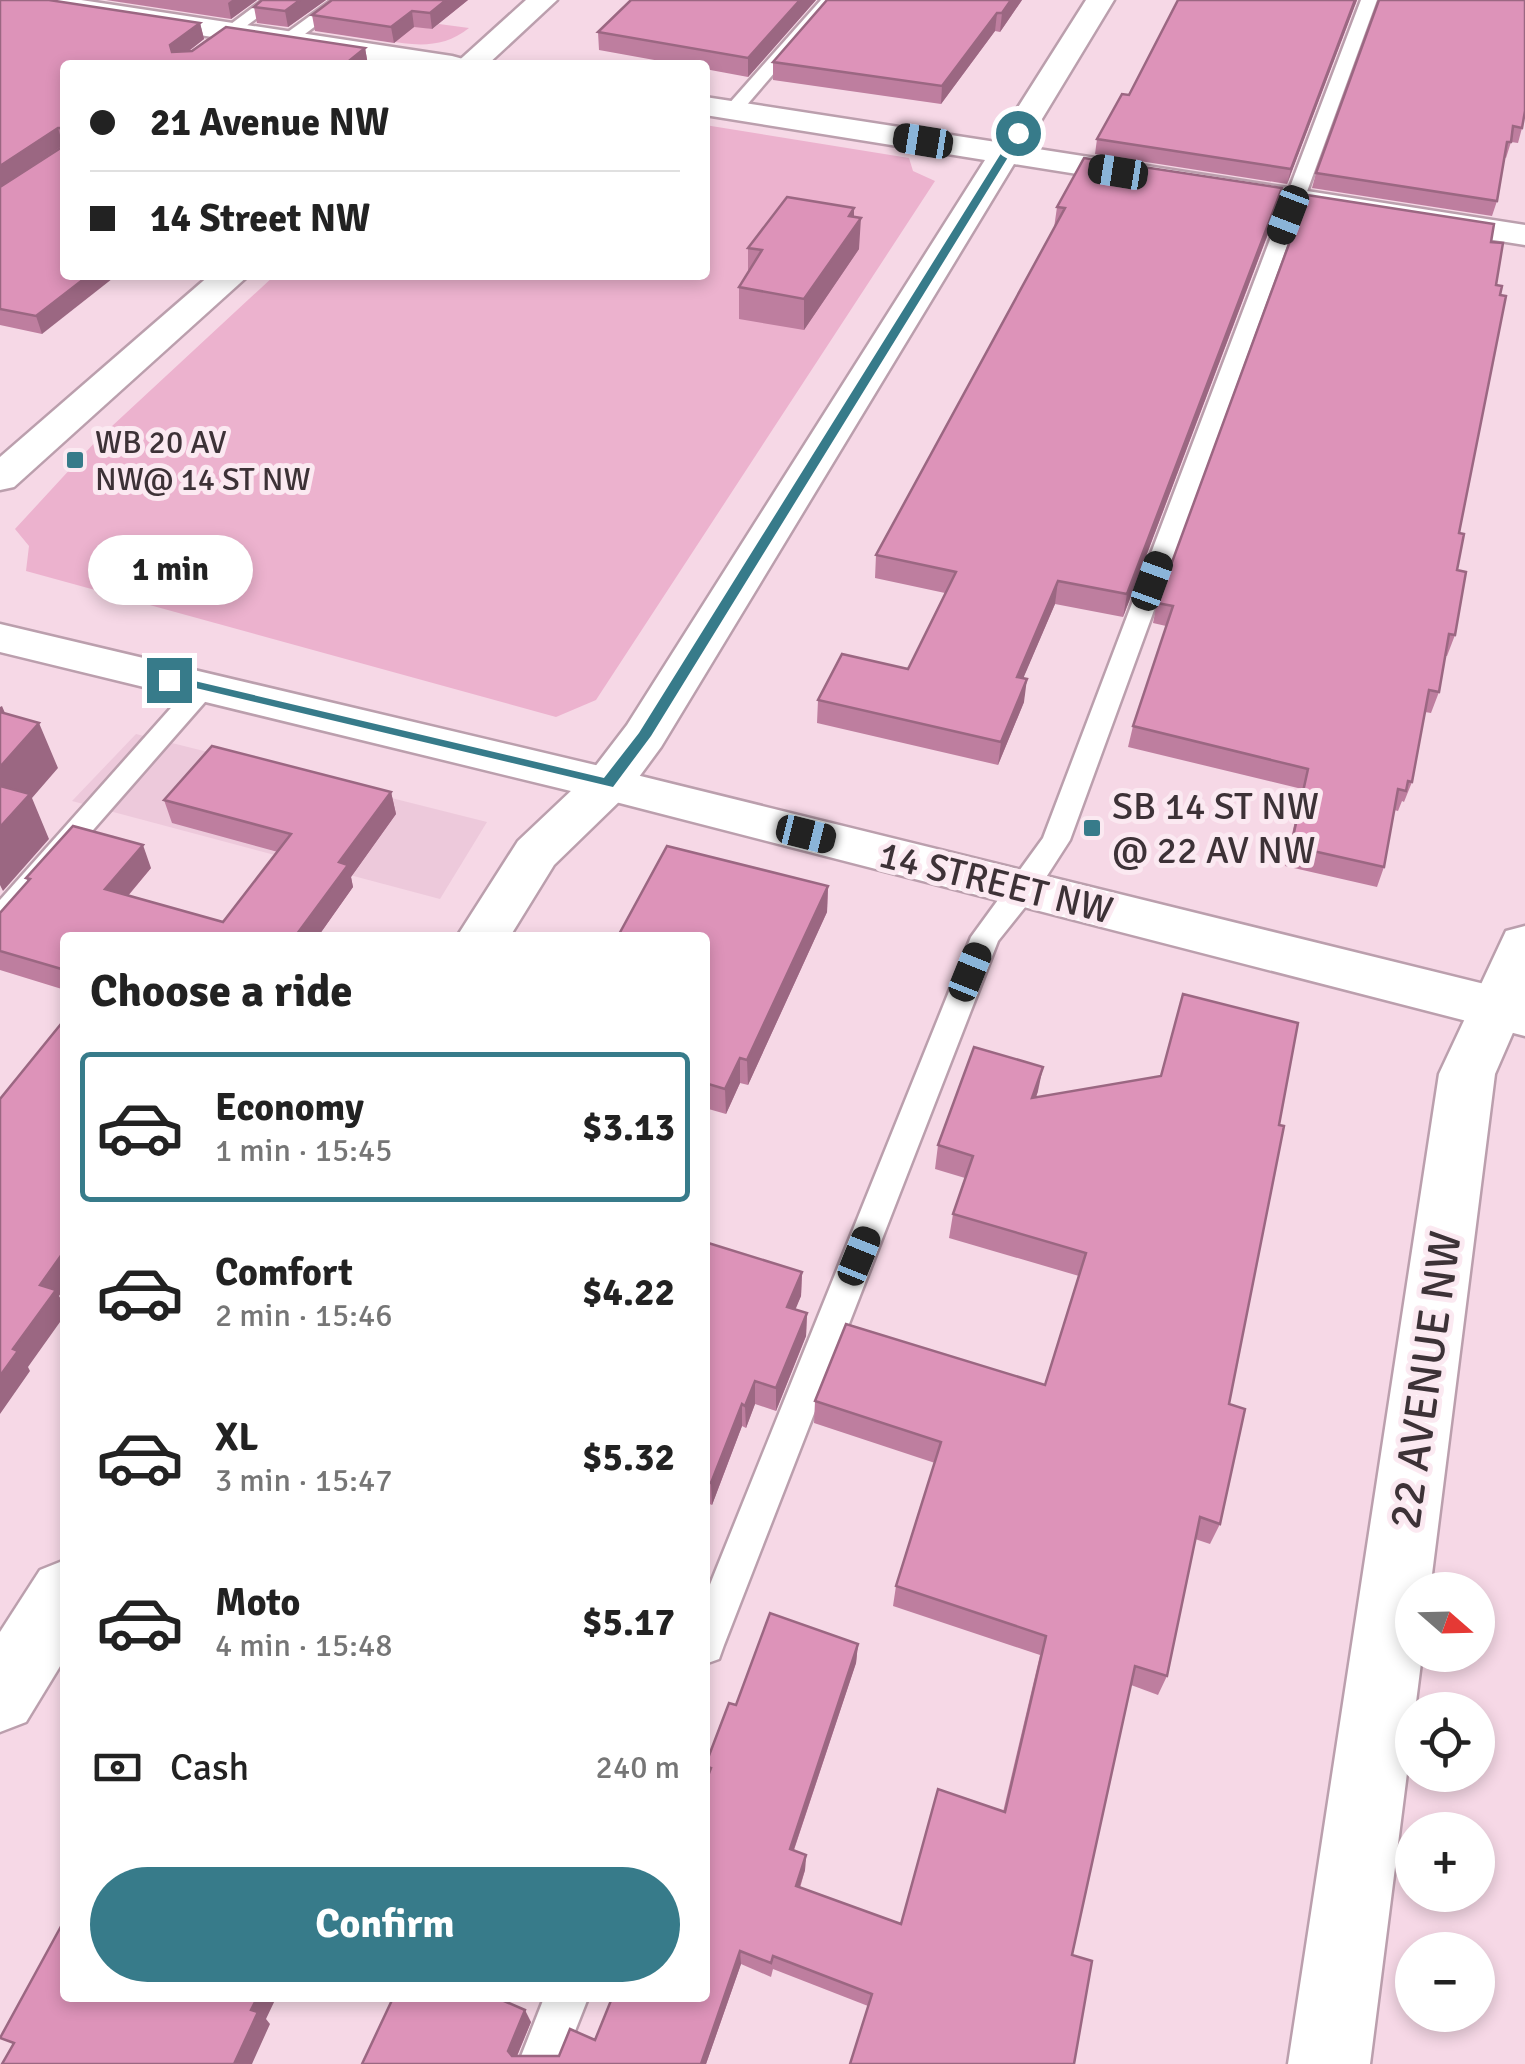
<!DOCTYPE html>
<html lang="en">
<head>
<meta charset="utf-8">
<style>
	body { margin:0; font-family:Signika,sans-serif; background:#f6f6f6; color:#222; height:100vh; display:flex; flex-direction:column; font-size:38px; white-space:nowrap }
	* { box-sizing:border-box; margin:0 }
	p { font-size:32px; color:#767676 }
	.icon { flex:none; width:55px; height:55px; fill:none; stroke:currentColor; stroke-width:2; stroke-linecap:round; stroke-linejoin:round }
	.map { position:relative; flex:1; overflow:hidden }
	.side { position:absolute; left:60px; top:932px; width:650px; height:1070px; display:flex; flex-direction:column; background:#fff; border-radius:10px; box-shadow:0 5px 15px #0003 }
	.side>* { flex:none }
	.banner { position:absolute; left:60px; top:60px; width:650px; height:220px; border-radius:10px; box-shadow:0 5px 15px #0003; display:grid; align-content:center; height:220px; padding:0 30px; background:#fff }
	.needle { width:65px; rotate:110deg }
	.controls { position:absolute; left:1395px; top:1572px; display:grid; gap:20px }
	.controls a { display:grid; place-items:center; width:100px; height:100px; border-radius:50%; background:#fff; box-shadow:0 5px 15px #0003; font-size:50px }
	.end { position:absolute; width:45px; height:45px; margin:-22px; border:12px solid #377b8a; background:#fff; box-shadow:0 0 0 5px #fff }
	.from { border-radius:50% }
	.bubble { position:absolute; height:70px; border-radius:35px; background:#fff; box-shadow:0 5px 15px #0003; font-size:32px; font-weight:700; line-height:70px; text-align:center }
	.car { position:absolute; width:30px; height:60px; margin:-30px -15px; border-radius:12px; box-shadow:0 0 8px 2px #0007; background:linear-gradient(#222 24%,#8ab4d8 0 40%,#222 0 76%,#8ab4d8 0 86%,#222 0) }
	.banner b { display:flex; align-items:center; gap:35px; height:95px; font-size:38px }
	.banner b+b { border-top:2px solid #e0e0e0 }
	.banner i { width:25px; height:25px; background:#222 }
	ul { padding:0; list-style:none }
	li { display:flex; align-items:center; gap:30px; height:150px; margin:0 20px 15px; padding:0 10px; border:5px solid transparent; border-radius:10px }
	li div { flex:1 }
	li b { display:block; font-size:38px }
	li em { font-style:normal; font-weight:700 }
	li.selected { border-color:#377b8a }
	li>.icon { width:90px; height:90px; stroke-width:1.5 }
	h2 { padding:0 30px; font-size:45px; line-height:120px }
	.pay { display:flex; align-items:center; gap:25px; height:110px; padding:0 30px; font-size:38px }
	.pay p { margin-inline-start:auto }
	.cta { display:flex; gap:20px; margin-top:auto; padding:20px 30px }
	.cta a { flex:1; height:115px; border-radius:60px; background:#377b8a; color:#fff; font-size:40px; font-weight:700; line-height:115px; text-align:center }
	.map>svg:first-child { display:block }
	.built { fill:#edc9db }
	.green { fill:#ecb2ce }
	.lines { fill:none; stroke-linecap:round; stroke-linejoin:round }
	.service-casing { stroke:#bb9fad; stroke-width:5 }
	.minor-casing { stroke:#bb9fad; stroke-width:5 }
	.tertiary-casing { stroke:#bb9fad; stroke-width:5 }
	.secondary-casing { stroke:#bb9fad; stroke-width:5 }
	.service { fill:#fff; fill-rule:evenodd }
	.minor { fill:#fff; fill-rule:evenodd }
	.tertiary { fill:#fff; fill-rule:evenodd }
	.secondary { fill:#fff; fill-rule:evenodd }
	.wall { fill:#be7e9f }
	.shaded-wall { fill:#9b6782 }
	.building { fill:#dd93b9; stroke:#9b6782; stroke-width:2.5 }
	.route { fill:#377b8a }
	.poi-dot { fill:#377b8a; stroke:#fbe9f1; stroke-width:4 }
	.labels { text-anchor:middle; stroke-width:10; stroke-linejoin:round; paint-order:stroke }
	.far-poi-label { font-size:32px; fill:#3d3237; stroke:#fbe9f1; text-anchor:start }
	.poi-label { font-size:38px; fill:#3d3237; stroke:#fbe9f1; text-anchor:start }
	.street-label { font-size:38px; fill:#3d3237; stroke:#fbe9f1 }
	.near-street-label { font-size:45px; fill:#3d3237; stroke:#fbe9f1 }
</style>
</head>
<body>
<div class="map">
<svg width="1525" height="2064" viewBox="0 0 1525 2064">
	<rect width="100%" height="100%" fill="#f6d8e6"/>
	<path class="built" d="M136 734 487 822 440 899 72 801Z"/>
	<g class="green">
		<path d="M385 20 432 29 439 24 469 28C433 57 393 40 351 34Z"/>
		<path d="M705 125 909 158 913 171 935 181 596 700 556 717 26 571 29 546 15 529 97 440 275 275H705Z"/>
	</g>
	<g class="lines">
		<g class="service-casing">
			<g id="service">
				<path d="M263 0H281L194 65H176Z"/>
				<path d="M332 0H350L293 43H281V37Z"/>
				<path d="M821 0H837L739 114H727V106Z"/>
				<path d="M1361 0H1377L1070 840 1034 896 998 941 724 1645 719 1659 705 1664V1597L971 937 1043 838Z"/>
				<path d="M203 680 216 688 212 694 10 925 0 928V900L194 682Z"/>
				<path d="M544 1998H588L562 2064H518Z"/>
			</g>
		</g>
		<g class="minor-casing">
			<g id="minor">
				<path d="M11 0H81L452 56 463 59 467 65H394L25 8Z"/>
				<path d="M1086 0H1114L1025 147 1525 225V245L1014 164 661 747 625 796 554 865 509 938H456L518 841 591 772 627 725 985 160 705 115V97L996 142Z"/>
				<path d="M1525 926V1005L1495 1074 1430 1590H1412V1655H1422L1370 2064H1288L1439 1074 1506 931Z"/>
				<path d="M65 1560V1658L26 1722 0 1732V1632L40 1570Z"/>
			</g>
		</g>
		<g class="tertiary-casing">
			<g id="tertiary">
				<path d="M526 0H557L487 65H454Z"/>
				<path d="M210 275H249L14 487 0 490V457Z"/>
			</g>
		</g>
		<g class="secondary-casing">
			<path id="secondary" d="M0 624 608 768 1525 994V1036L608 800 0 652Z"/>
		</g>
		<use href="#service" class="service"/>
		<use href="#minor" class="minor"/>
		<use href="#tertiary" class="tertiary"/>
		<use href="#secondary" class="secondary"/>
	</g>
	<g class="wall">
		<path d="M0 0 200 23 204 39 188 52 365 48 368 65H65V275L42 334 0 325Z"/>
		<path d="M106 0H257L231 19Z"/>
		<path d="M326 0 288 27 257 23 254 7Z"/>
		<path d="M332 0H468L432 29 414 27 394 43 315 31 312 15Z"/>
		<path d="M816 0 748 77 705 69V65H682L599 50 598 32Z"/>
		<path d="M1022 0 1000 32 995 31 941 104 773 80V62Z"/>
		<path d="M1178 0H1357L1287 184 1095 154 1097 139 1129 95Z"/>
		<path d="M1379 0 1522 128 1518 143 1511 142 1506 158 1504 157 1497 201 1492 216 1312 188 1316 173Z"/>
		<path d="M1057 207 1277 210 1123 617 1055 604 1023 678 1024 702 998 765 817 723 818 700 908 669 945 593 875 578 876 555 1054 228Z"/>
		<path d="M854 217 859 249 804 330 739 319V287L748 272V248Z"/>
		<path d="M1491 242 1459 533 1455 635 1447 656H1445L1439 692 1431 713 1425 712 1412 782 1404 802 1402 801 1398 811 1394 810 1384 867 1377 887 1285 866 1302 789 1128 747 1133 726 1166 626 1153 623 1157 603Z"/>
		<path d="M391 792 396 814 351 877 353 887 317 938H65V990L0 970V913L28 882 26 878 151 868 128 896 223 922 278 852 172 823 164 800Z"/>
		<path d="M828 886 827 912 748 1085 740 1083 726 1114 705 1108V938Z"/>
		<path d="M1038 1091 1036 1097 1279 1125 1229 1404 1220 1524 1210 1544 1195 1539 1167 1676 1158 1695 1131 1685 868 2006 773 1969 771 1977 741 1964 706 2064H362L507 1998 505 2001 531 2022 517 2056H559L705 1998V1766L736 1705 858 1644 856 1663 794 1850 806 1855 805 1870 800 1888 901 1924 1003 1812 1040 1655 893 1606 896 1586 935 1463 814 1423 815 1401 1045 1385 1079 1276 949 1238 953 1214 965 1178 935 1169 938 1145Z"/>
		<path d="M705 1242 802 1272 801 1296 795 1309 807 1313 806 1336 776 1411 755 1404 746 1428 742 1426 712 1505 705 1502Z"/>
	</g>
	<g class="shaded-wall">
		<path d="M232 0H257L231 19 228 3Z"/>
		<path d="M300 0H326L288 27 285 11Z"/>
		<path d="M446 0H468L432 29 430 13Z"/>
		<path d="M800 0H816L748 77V58Z"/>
		<path d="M1011 0H1022L1000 32 1002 13Z"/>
		<path d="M1355 0H1357L1287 184 1291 169Z"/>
		<path d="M412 11 414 27 394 43 391 27Z"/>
		<path d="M997 13 995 31 941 104 942 86Z"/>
		<path d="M200 23 204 39 174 62 170 45Z"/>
		<path d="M365 48 368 65H344Z"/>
		<path d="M58 128 63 145 0 187V166Z"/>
		<path d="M1282 188 1277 210 1123 617 1127 594Z"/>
		<path d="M854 208V228L861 218 859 249 804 330V299Z"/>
		<path d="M89 275H117L42 334 36 316Z"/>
		<path d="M1058 581 1055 604 1014 700 1017 677Z"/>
		<path d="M1027 679 1024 702 998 765 1001 742Z"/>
		<path d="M2 706 19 746 39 723 58 768 32 798 49 839 3 891 0 885V707Z"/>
		<path d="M391 792 396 814 351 877 353 887 317 938H294L339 862Z"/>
		<path d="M143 845 151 868 114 912 105 889Z"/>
		<path d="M828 886 827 912 748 1085 747 1060Z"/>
		<path d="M740 1058V1083L726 1114 725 1089Z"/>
		<path d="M1043 1067 1038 1091 1027 1123 1032 1098Z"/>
		<path d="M65 1250V1287L59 1296 65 1306V1315L28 1367 30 1371 0 1414V1376L13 1349 40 1285Z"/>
		<path d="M802 1272 801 1296 787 1330V1307Z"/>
		<path d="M807 1313 806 1336 776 1411V1388Z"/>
		<path d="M755 1381V1404L746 1428 745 1406Z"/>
		<path d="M742 1404V1426L712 1505 711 1483Z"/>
		<path d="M858 1644 856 1663 789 1864 790 1849Z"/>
		<path d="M806 1855 805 1870 795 1901 796 1886Z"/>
		<path d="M740 1951 741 1964 706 2064H701Z"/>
		<path d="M257 1998H276L266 2019 270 2024 252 2064H234L251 2010Z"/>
		<path d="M525 2010 531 2022 514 2063 508 2051Z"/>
	</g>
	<g class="building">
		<path d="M0 0H49L200 23 170 45 172 52 192 51 226 27 365 48 344 65H65V275H89L36 316 0 309V187L62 147 63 128H58L0 166Z"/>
		<path d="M262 0H300L285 11 254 7Z"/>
		<path d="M332 0H446L430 13 412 11 391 27 312 15Z"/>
		<path d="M631 0H800L748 58 598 32Z"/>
		<path d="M827 0H1011L1002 13H997L942 86 773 62Z"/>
		<path d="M1178 0H1355L1291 169 1097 139 1122 94 1129 95Z"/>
		<path d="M1379 0H1525V111L1522 128 1513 126 1511 142H1507L1497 201 1316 173Z"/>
		<path d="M1084 158 1282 188 1127 594 1058 581 1017 677 1027 679 1001 742 818 700 842 654 908 669 956 572 876 555 1065 208 1057 207Z"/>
		<path d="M1307 195 1494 224 1491 242 1503 243 1496 285 1502 286 1500 295 1506 296 1459 533 1464 534 1457 570 1466 572 1455 635 1449 634 1439 692 1429 690 1412 782 1408 781 1406 791 1398 789 1384 867 1291 846 1308 769 1133 726 1173 606 1157 603Z"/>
		<path d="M787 197 854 208 849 216 861 218 804 299 739 287 762 250 748 248Z"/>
		<path d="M0 712 39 723 0 767Z"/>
		<path d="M212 746 391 792 339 862 348 865 294 938H65V970L0 951V913L30 879 26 878 73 826 143 845 105 889 223 922 291 834 164 800Z"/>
		<path d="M0 786 30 794 0 827Z"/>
		<path d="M667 846 828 886 747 1060 740 1058 725 1089 705 1083V938H617Z"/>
		<path d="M1183 994 1298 1023 1279 1125 1284 1126 1229 1404 1245 1409 1220 1524 1200 1517 1167 1676 1135 1666 1072 1955 1092 1961 1074 2064H850L872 1994 773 1956 771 1963 740 1951 701 2064H362L393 1998H497L525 2010 508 2051 512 2056H559L570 2029 595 2040 612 1998H705V1784L711 1768 705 1766 729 1703 736 1705 770 1613 858 1644 790 1849 806 1855 796 1886 901 1924 938 1789 1005 1812 1046 1636 896 1586 941 1442 815 1401 846 1324 1045 1385 1086 1253 953 1214 973 1156 938 1145 974 1047 1043 1067 1032 1098 1161 1076Z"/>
		<path d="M65 1019V1250L40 1285 56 1290 13 1349 18 1351 0 1376V1099Z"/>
		<path d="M705 1242 802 1272 787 1307 807 1313 776 1388 755 1381 745 1406 742 1404 711 1483 705 1481Z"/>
		<path d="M65 1919V1998H257L251 2010 258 2012 234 2064H2L14 2043 0 2038Z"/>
	</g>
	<path class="route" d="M1015 131 1023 133 651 736 613 787 162 680 169 675 604 778 639 733Z"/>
	<g class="poi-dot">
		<rect x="65" y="450" width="20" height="20" rx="5"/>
		<rect x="1082" y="818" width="20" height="20" rx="5"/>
	</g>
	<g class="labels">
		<g class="far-poi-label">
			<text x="95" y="453">WB 20 AV<tspan x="95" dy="37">NW@ 14 ST NW</tspan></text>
		</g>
		<g class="poi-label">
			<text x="1112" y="819">SB 14 ST NW<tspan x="1112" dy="44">@ 22 AV NW</tspan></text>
		</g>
		<g class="street-label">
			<text transform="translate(996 882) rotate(14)" y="13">14 STREET NW</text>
		</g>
		<g class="near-street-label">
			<text transform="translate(1424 1380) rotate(-82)" y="16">22 AVENUE NW</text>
		</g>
	</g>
</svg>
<div class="controls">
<a><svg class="needle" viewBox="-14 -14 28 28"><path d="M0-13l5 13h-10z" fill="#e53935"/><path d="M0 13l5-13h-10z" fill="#767676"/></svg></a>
<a><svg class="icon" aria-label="locate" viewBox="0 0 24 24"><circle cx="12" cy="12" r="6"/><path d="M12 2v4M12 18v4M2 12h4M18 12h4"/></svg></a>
<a>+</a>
<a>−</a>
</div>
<i class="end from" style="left:1018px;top:133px"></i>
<i class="end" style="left:169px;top:680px"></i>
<div class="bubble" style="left:88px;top:535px;width:165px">1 min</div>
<i class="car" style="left:923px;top:141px;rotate:279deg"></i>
<i class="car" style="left:1118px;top:172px;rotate:279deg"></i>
<i class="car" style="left:1288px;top:215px;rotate:201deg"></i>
<i class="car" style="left:1152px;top:581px;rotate:20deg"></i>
<i class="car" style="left:806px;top:834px;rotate:104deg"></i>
<i class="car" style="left:970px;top:972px;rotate:22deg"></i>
<i class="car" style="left:859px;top:1256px;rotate:22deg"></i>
<div class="banner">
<b><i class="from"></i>21 Avenue NW</b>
<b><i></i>14 Street NW</b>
</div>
<section class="side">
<h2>Choose a ride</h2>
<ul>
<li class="selected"><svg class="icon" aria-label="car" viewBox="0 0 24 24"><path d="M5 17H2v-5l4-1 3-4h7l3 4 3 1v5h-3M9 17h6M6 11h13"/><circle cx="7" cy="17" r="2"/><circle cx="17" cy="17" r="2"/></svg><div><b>Economy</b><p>1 min · 15:45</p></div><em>$3.13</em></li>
<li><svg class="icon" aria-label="car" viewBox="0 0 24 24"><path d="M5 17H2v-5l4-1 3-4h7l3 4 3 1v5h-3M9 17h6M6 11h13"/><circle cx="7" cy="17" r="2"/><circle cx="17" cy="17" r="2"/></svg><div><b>Comfort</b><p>2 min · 15:46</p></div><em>$4.22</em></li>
<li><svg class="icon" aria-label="car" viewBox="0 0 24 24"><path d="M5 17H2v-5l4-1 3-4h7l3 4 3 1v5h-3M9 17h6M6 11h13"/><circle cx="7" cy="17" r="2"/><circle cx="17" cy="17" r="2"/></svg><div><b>XL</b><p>3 min · 15:47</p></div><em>$5.32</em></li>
<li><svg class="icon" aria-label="car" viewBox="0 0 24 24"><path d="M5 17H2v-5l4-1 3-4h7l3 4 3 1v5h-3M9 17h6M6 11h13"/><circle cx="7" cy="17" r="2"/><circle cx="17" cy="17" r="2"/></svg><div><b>Moto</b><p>4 min · 15:48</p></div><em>$5.17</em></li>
</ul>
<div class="pay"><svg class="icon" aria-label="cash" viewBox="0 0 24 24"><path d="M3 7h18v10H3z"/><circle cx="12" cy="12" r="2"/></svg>Cash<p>240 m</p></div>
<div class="cta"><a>Confirm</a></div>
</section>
</div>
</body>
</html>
